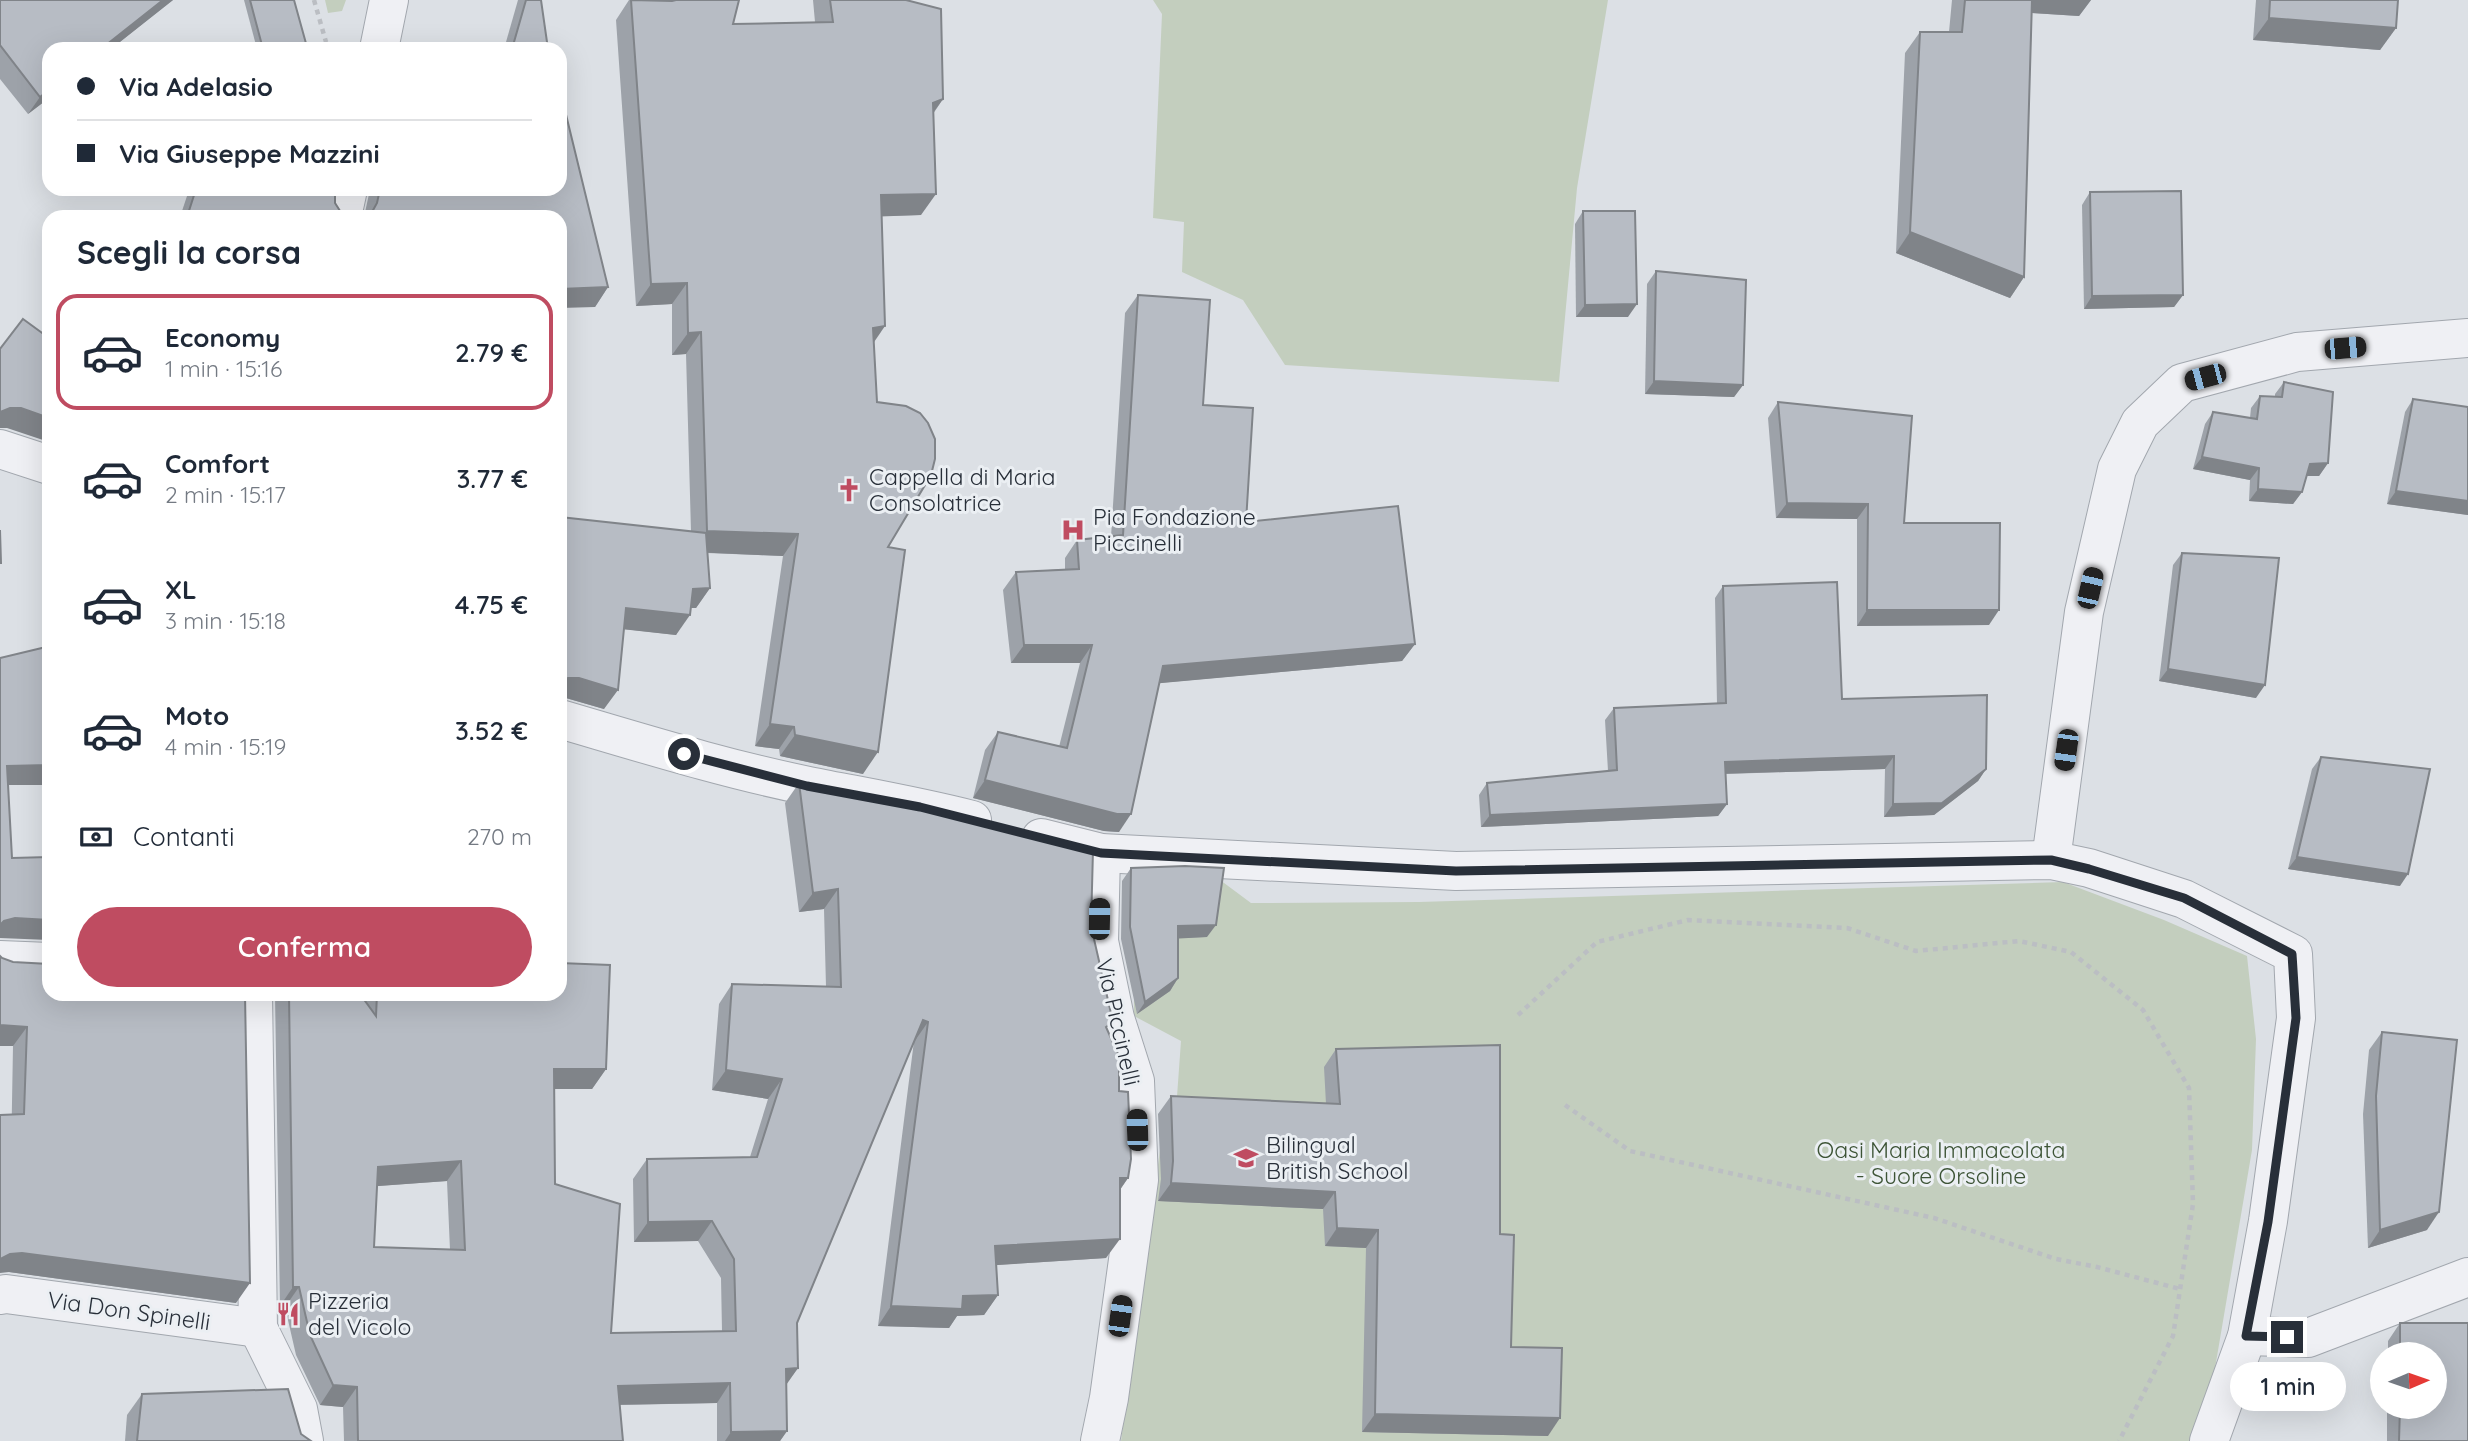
<!DOCTYPE html>
<html lang="it">
<head>
<meta charset="utf-8">
<style>
	body { margin:0; font-family:Quicksand,sans-serif; background:#f2f2f3; color:#1f2937; height:100vh; display:flex; flex-direction:column; font-size:26px; white-space:nowrap }
	* { box-sizing:border-box; margin:0 }
	p { font-size:23px; color:#747a83 }
	.icon { flex:none; width:38px; height:38px; fill:none; stroke:currentColor; stroke-width:2; stroke-linecap:round; stroke-linejoin:round }
	.map { position:relative; flex:1; overflow:hidden }
	.side { position:absolute; left:42px; top:210px; width:525px; height:791px; display:flex; flex-direction:column; background:#fff; border-radius:21px; box-shadow:0 7px 28px #0002 }
	.side>* { flex:none }
	.banner { position:absolute; left:42px; top:42px; width:525px; height:154px; border-radius:21px; box-shadow:0 7px 28px #0002; display:grid; align-content:center; height:154px; padding:0 35px; background:#fff }
	.needle { width:46px; rotate:88deg }
	.controls { position:absolute; left:2370px; top:1342px; display:grid; gap:14px }
	.controls a { display:grid; place-items:center; width:77px; height:77px; border-radius:50%; background:#fff; box-shadow:0 7px 28px #0002; font-size:35px }
	.end { position:absolute; width:32px; height:32px; margin:-16px; border:9px solid #282f39; background:#fff; box-shadow:0 0 0 4px #fff }
	.from { border-radius:50% }
	.bubble { position:absolute; height:49px; border-radius:24px; background:#fff; box-shadow:0 7px 28px #0002; font-size:23px; font-weight:600; line-height:49px; text-align:center }
	.car { position:absolute; width:21px; height:42px; margin:-21px -10px; border-radius:9px; box-shadow:0 0 5px 2px #0007; background:linear-gradient(#222 24%,#8ab4d8 0 40%,#222 0 76%,#8ab4d8 0 86%,#222 0) }
	.banner b { display:flex; align-items:center; gap:24px; height:66px; font-size:26px }
	.banner b+b { border-top:2px solid #e0e1e3 }
	.banner i { width:18px; height:18px; background:#1f2937 }
	ul { padding:0; list-style:none }
	li { display:flex; align-items:center; gap:21px; height:116px; margin:0 14px 10px; padding:0 21px; border:4px solid transparent; border-radius:21px }
	li div { flex:1 }
	li b { display:block; font-size:26px }
	li em { font-style:normal; font-weight:600 }
	li.on { border-color:#bf4c61 }
	li>.icon { width:63px; height:63px; stroke-width:1.5 }
	h2 { padding:0 35px; font-size:32px; line-height:84px }
	.pay { display:flex; align-items:center; gap:18px; height:77px; padding:0 35px; font-size:26px }
	.pay p { margin-inline-start:auto }
	.cta { display:flex; gap:14px; margin-top:auto; padding:14px 35px }
	.cta a { flex:1; height:80px; border-radius:42px; background:#bf4c61; color:#fff; font-size:28px; font-weight:600; line-height:80px; text-align:center }
	.map>svg:first-child { display:block }
	.green { fill:#c3cebe }
	.lines { fill:none; stroke-linecap:round; stroke-linejoin:round }
	.street-casing { stroke:#a2a7ae; stroke-width:40 }
	.path { stroke:#bbbec3; stroke-width:4.5; stroke-dasharray:5 5; stroke-linecap:butt }
	.street { stroke:#eff0f4; stroke-width:38 }
	.wall { fill:#9da2a9; fill-rule:evenodd }
	.shaded-wall { fill:#808489 }
	.building { fill:#b7bcc4; stroke:#808489; stroke-width:2; fill-rule:evenodd }
	.route { stroke:#282f39; stroke-width:9 }
	.labels { text-anchor:middle; stroke-width:6; stroke-linejoin:round; paint-order:stroke }
	.poi-label { font-size:23px; fill:#282f39; stroke:#ebeff3; text-anchor:start }
	.street-label { font-size:23px; fill:#282f39; stroke:#ebeff3 }
	.park-label { font-size:23px; fill:#3d5436; stroke:#ebeff3 }
</style>
</head>
<body>
<div class="map">
<svg width="2468" height="1441" viewBox="0 0 2468 1441">
	<rect width="100%" height="100%" fill="#dce0e5"/>
	<g class="green">
		<path d="M325 0H346L342 11 328 13Z"/>
		<path d="M1153 0H1608L1577 188 1559 382 1285 365 1243 300 1182 272 1184 222 1153 218 1162 14Z"/>
		<path d="M1216 877 1251 903 1419 902 2063 882 2164 920 2247 956 2256 1039 2252 1150 2212 1386 2193 1441H1121L1160 1150 1173 1152 1181 1041 1134 1016V880Z"/>
	</g>
	<g class="lines">
		<g class="street-casing">
			<g id="street">
				<path d="M379 49 389 0"/>
				<path d="M342 217 348 189"/>
				<path d="M0 449 49 465"/>
				<path d="M560 719C642 743 725 769 809 786 864 797 918 806 972 820"/>
				<path d="M1041 838 1101 853 1456 871 2051 860 2089 868 2184 899 2293 954 2296 1018 2268 1221 2247 1336 2209 1441"/>
				<path d="M2051 860 2084 612 2117 469 2140 423 2182 383 2297 352 2468 338"/>
				<path d="M0 960 49 962"/>
				<path d="M253 994 258 1328 298 1409 304 1441"/>
				<path d="M0 1295 6 1294 258 1328"/>
				<path d="M2247 1336 2308 1338 2468 1277"/>
				<path d="M1100 1441 1109 1398 1139 1180 1135 1081 1115 1018 1099 941 1101 853"/>
			</g>
		</g>
		<g class="path">
			<path d="M314 0 326 42 334 47"/>
			<path d="M1518 1015 1597 942 1688 920 1847 928 1916 951 2019 941 2071 952 2143 1010 2189 1088 2193 1204 2173 1336 2119 1441"/>
			<path d="M1565 1105 1630 1151 1934 1218 2056 1259 2097 1267 2180 1289"/>
		</g>
		<use href="#street" class="street"/>
	</g>
	<g class="wall">
		<path d="M0 0H173L111 49H49V98L28 114 0 79Z"/>
		<path d="M244 0H294L306 49H257Z"/>
		<path d="M518 0H541L548 49H504Z"/>
		<path d="M629 0H657L733 24 815 22 813 0H906L943 99 933 114 921 215 882 216 874 343 877 402 888 547 863 774 780 756 779 749 755 746 783 556 707 553 710 588 696 608H691L676 635 624 629 604 709 566 698 691 531 686 354 672 355V304L636 306 616 20Z"/>
		<path d="M1952 0H2091L2079 16 2032 13 2024 277 2010 298 1896 253 1905 53 1920 32H1949Z"/>
		<path d="M2256 0H2398L2396 28 2380 50 2253 40Z"/>
		<path d="M158 189H335V203L342 214 348 217H180L189 190 158 191Z"/>
		<path d="M369 189H560L608 287 595 307 364 217 369 194Z"/>
		<path d="M2090 192 2183 295 2174 307 2084 309 2082 205Z"/>
		<path d="M1583 211 1628 317H1576L1575 224Z"/>
		<path d="M1656 271 1743 385 1734 397 1645 394 1647 284Z"/>
		<path d="M1138 295 1203 405 1246 522 1415 644 1402 661 1159 683 1119 832 1104 831 973 798 985 750 998 732 1059 747 1080 663H1011L1003 590 1016 572 1065 569V558L1077 540 1111 537 1125 313Z"/>
		<path d="M2284 382 2328 463 2319 476H2306L2302 492 2293 504 2249 501 2250 480 2193 469 2205 424 2213 412 2250 418 2251 408 2260 396 2275 397V394Z"/>
		<path d="M2413 399 2468 407V515L2387 504 2405 412Z"/>
		<path d="M1778 402 1904 523 1989 625 1857 626V519L1776 518 1768 418Z"/>
		<path d="M2182 553 2256 698 2159 681 2173 565Z"/>
		<path d="M1723 586 1842 699 1986 769 1978 781 1934 815 1884 817 1885 769 1725 774 1727 804 1718 816 1481 827 1479 795 1487 783 1608 771 1605 720 1614 708 1717 704 1715 598Z"/>
		<path d="M2321 757 2400 886 2288 869 2312 769Z"/>
		<path d="M799 783 1091 926 1107 1030 1119 1091 1128 1178 1120 1190 1106 1258 996 1265 998 1295 984 1315 957 1316 949 1328 878 1326 914 1041 797 1323 798 1368 786 1384 787 1431 780 1441H717V1403L620 1405 623 1441H344L343 1407 320 1405 296 1355 285 1307 280 1306 275 994H360L364 1001 365 994H560L606 1069 592 1089H554L555 1184 611 1333 722 1331 721 1278 698 1241 634 1242 633 1179 647 1159 750 1157 768 1099 712 1090 719 1004 732 984 826 987 824 909 799 912 785 803ZM447 1181 450 1250 374 1247 377 1186Z"/>
		<path d="M1131 868 1207 937 1178 938V978L1170 991 1137 1014 1121 939 1122 881Z"/>
		<path d="M0 956 236 1303 9 1272 13 1046H0Z"/>
		<path d="M2382 1032 2427 1230 2368 1248 2363 1114 2369 1050Z"/>
		<path d="M1336 1049 1500 1234 1511 1347 1548 1436 1362 1432 1366 1248 1325 1246 1323 1209 1158 1201 1161 1179 1158 1114 1171 1096 1326 1104 1324 1067Z"/>
		<path d="M2400 1323H2468V1441H2387V1407H2434V1354H2388V1341Z"/>
		<path d="M142 1394 301 1434 311 1441H125L127 1415Z"/>
	</g>
	<g class="shaded-wall">
		<path d="M163 0H173L111 49H101Z"/>
		<path d="M2026 0H2091L2079 16 2018 12Z"/>
		<path d="M2269 18 2396 28 2380 50 2253 40Z"/>
		<path d="M49 90V98L28 114 40 97Z"/>
		<path d="M943 99 928 120 933 103Z"/>
		<path d="M160 189H189L158 191Z"/>
		<path d="M936 194 921 215 866 217 881 195Z"/>
		<path d="M1910 232 2024 277 2010 298 1896 253Z"/>
		<path d="M687 283 672 304 636 306 651 284Z"/>
		<path d="M608 287 595 307 560 308 561 289Z"/>
		<path d="M2183 295 2174 307 2084 309 2092 296Z"/>
		<path d="M1637 304 1628 317H1576L1585 305Z"/>
		<path d="M885 326 870 348 873 328Z"/>
		<path d="M701 332 686 354 672 355 688 333Z"/>
		<path d="M1654 381 1743 385 1734 397 1645 394Z"/>
		<path d="M10 408H21L49 418V442L7 428H0V412Z"/>
		<path d="M2202 457 2259 468 2250 480 2193 469Z"/>
		<path d="M2328 463 2319 476H2301L2310 464Z"/>
		<path d="M2258 489 2302 492 2293 504 2249 501Z"/>
		<path d="M2396 491 2468 501V515L2387 504Z"/>
		<path d="M1787 503 1868 504 1857 519 1776 518Z"/>
		<path d="M707 531 798 534 783 556 692 552Z"/>
		<path d="M710 588 696 608H680L693 589Z"/>
		<path d="M626 608 690 615 676 635 612 628Z"/>
		<path d="M1867 610H1999L1989 625 1857 626Z"/>
		<path d="M1415 644 1402 661 1151 684 1163 666Z"/>
		<path d="M1024 645H1092L1080 663H1011Z"/>
		<path d="M2168 669 2265 685 2256 698 2159 681Z"/>
		<path d="M568 678H579L618 690 604 709 566 698H560V684Z"/>
		<path d="M770 724 794 727 779 749 755 746Z"/>
		<path d="M795 735 878 752 863 774 780 756Z"/>
		<path d="M1894 756 1885 769 1716 774 1725 762Z"/>
		<path d="M49 765V785H0L7 766Z"/>
		<path d="M1986 769 1978 781 1934 815 1884 817 1893 804Z"/>
		<path d="M985 780 1131 814 1119 832 1104 831 973 798Z"/>
		<path d="M1727 804 1718 816 1481 827 1490 815Z"/>
		<path d="M2297 857 2408 874 2400 886 2288 869Z"/>
		<path d="M838 889 824 909 799 912 813 893Z"/>
		<path d="M15 918 49 920V940L0 938V925L4 921Z"/>
		<path d="M1216 925 1207 937 1170 939 1178 926Z"/>
		<path d="M1178 978 1170 991 1137 1014 1145 1002Z"/>
		<path d="M923 1020 928 1022 914 1042Z"/>
		<path d="M0 1025 27 1027 13 1046H0Z"/>
		<path d="M554 1069H606L592 1089H540Z"/>
		<path d="M726 1070 782 1079 768 1099 712 1090Z"/>
		<path d="M461 1161 447 1181 365 1187 378 1167Z"/>
		<path d="M1120 1178H1128L1114 1198Z"/>
		<path d="M1171 1183 1335 1192 1323 1209 1158 1201Z"/>
		<path d="M2439 1212 2427 1230 2368 1248 2380 1230Z"/>
		<path d="M712 1221 698 1241 634 1242 648 1222Z"/>
		<path d="M1337 1228 1378 1230 1366 1248 1325 1246Z"/>
		<path d="M1120 1239 1106 1258 982 1266 995 1246Z"/>
		<path d="M22 1253 250 1283 236 1303 9 1272 0 1273V1259L10 1254Z"/>
		<path d="M293 1287H299L285 1307 280 1306Z"/>
		<path d="M998 1295 984 1315 957 1316 949 1328 878 1326 891 1306 963 1296Z"/>
		<path d="M798 1368 784 1388 786 1369Z"/>
		<path d="M730 1383 717 1403 604 1405 618 1386Z"/>
		<path d="M333 1385 357 1387 343 1407 320 1405Z"/>
		<path d="M1375 1414 1560 1418 1548 1436 1362 1432Z"/>
		<path d="M787 1431 780 1441H725L731 1432Z"/>
	</g>
	<g class="building">
		<path d="M0 0H163L101 49H49V90L40 97 0 45Z"/>
		<path d="M250 0H294L307 47 300 49H263Z"/>
		<path d="M526 0H541L548 49H512Z"/>
		<path d="M631 0 672 1 676 0H739L733 24 833 22 830 0H906L941 9 943 99 933 103 936 194 881 195 885 326 873 328 877 402 906 406 920 413 928 423 935 439V459L931 475 888 547 905 550 878 752 795 735 794 727 770 724 798 534 707 531 701 332 688 333 687 283 651 284Z"/>
		<path d="M1965 0H2032L2024 277 1910 232 1920 32H1962Z"/>
		<path d="M2270 0H2398L2396 28 2269 18Z"/>
		<path d="M560 90 608 287 561 289 560 305V217H364L372 212 377 203 380 189H560Z"/>
		<path d="M196 189H335V203L342 214 348 217H187Z"/>
		<path d="M2181 191 2183 295 2092 296 2090 192Z"/>
		<path d="M1583 211H1635L1637 304 1585 305Z"/>
		<path d="M1656 271 1746 280 1743 385 1654 381Z"/>
		<path d="M1138 295 1210 300 1203 405 1253 408 1246 522 1398 506 1415 644 1163 666 1131 814H1117L985 780 998 732 1067 748 1092 645H1024L1016 572 1079 569 1077 540 1123 535Z"/>
		<path d="M23 319 49 338V418L21 408H10L0 412V349Z"/>
		<path d="M2284 382 2333 392 2328 463 2310 464 2302 492 2258 489 2259 468 2202 457 2213 412 2257 419 2260 396 2282 397Z"/>
		<path d="M2413 399 2468 407V501L2396 491Z"/>
		<path d="M1778 402 1912 416 1904 523H2000L1999 610H1867L1868 504 1787 503Z"/>
		<path d="M560 517 706 533 710 588 693 589 690 615 626 608 618 690 579 678H568L560 684Z"/>
		<path d="M0 530 1 563H0Z"/>
		<path d="M2182 553 2279 558 2265 685 2168 669Z"/>
		<path d="M1837 582 1842 699 1987 695 1986 769 1942 803 1893 804 1894 756 1725 762 1727 804 1490 815 1487 783 1617 770 1614 708 1726 703 1723 586Z"/>
		<path d="M46 647 49 660V765L7 766 12 858 49 857V920L15 918 4 921 0 925V658Z"/>
		<path d="M2321 757 2430 769 2408 874 2297 857Z"/>
		<path d="M799 783 929 809 1093 850 1091 926 1113 1022 1106 1027 1119 1056V1091L1128 1092 1131 1159 1128 1178H1120V1239L995 1246 998 1295 963 1296 962 1309 891 1306 928 1022 923 1020 797 1323 798 1368 786 1369 787 1431 731 1432 730 1383 618 1386 623 1441H358L357 1387 333 1385 310 1335 299 1287H293L289 994H360L376 1016 377 994H560V963L610 965 606 1069H554L555 1184 620 1204 611 1333 736 1331 734 1259 712 1221 648 1222 647 1159 757 1157 782 1079 726 1070 732 984 841 987 838 889 813 893ZM461 1161 465 1250 374 1247 378 1167Z"/>
		<path d="M1185 866 1224 868 1216 925 1178 926V978L1145 1002 1130 927 1131 868Z"/>
		<path d="M0 956 2 958 13 962 49 964V994H245L250 1283 22 1253 10 1254 0 1259V1115L24 1114 27 1027 0 1025Z"/>
		<path d="M2382 1032 2457 1040 2439 1212 2380 1230 2376 1096Z"/>
		<path d="M1500 1045V1234L1514 1235 1511 1347 1562 1348 1560 1418 1375 1414 1378 1230 1337 1228 1335 1192 1171 1183 1173 1161 1171 1096 1340 1104 1336 1049Z"/>
		<path d="M2400 1323H2468V1441H2399L2400 1407H2434V1354H2400Z"/>
		<path d="M288 1389 301 1434 311 1441H137L142 1394Z"/>
	</g>
	<g class="lines">
		<path class="route" d="M684 754 807 786 920 807 1101 853 1456 871 2051 860 2089 869 2184 898 2292 954 2296 1018 2268 1222 2246 1336 2287 1337"/>
	</g>
	<defs>
		<g id="church-bare" transform="scale(1.89)"><path d="M-1.2-6h2.4v3.5h3.3v2.4h-3.3V6h-2.4V-.1h-3.3v-2.4h3.3Z" fill="#bf4c61" stroke="#ebeff3" stroke-width="2.5" paint-order="stroke"/></g>
		<g id="hospital-bare" transform="scale(1.89)"><path d="M-5-5h3v3.5h4V-5h3V5h-3V1.5h-4V5h-3Z" fill="#bf4c61" stroke="#ebeff3" stroke-width="2.5" paint-order="stroke"/></g>
		<g id="school-bare" transform="scale(1.89)"><path d="M0-5L7-2L0 1L-7-2ZM-4 1L0 2.5L4 1V4Q0 6-4 4Z" fill="#bf4c61" stroke="#ebeff3" stroke-width="2.5" paint-order="stroke"/></g>
		<g id="restaurant-bare" transform="scale(1.89)"><path d="M-5-6h1v4h1v-4h1v4h1v-4h1v5L-1.5 .5V6h-2V.5L-5-1ZM5-6V6H3V1.5H1.5Q1.5-4 5-6Z" fill="#bf4c61" stroke="#ebeff3" stroke-width="2.5" paint-order="stroke"/></g>
	</defs>
	<g fill-rule="evenodd">
		<use href="#church-bare" x="849" y="490"/>
		<use href="#hospital-bare" x="1073" y="530"/>
		<use href="#school-bare" x="1246" y="1158"/>
		<use href="#restaurant-bare" x="288" y="1314"/>
	</g>
	<g class="labels">
		<g class="poi-label">
			<text x="869" y="485">Cappella di Maria<tspan x="869" dy="26">Consolatrice</tspan></text>
			<text x="1093" y="525">Pia Fondazione<tspan x="1093" dy="26">Piccinelli</tspan></text>
			<text x="1266" y="1153">Bilingual<tspan x="1266" dy="26">British School</tspan></text>
			<text x="308" y="1309">Pizzeria<tspan x="308" dy="26">del Vicolo</tspan></text>
		</g>
		<g class="street-label">
			<text transform="translate(1118 1022) rotate(77)" y="8">Via Piccinelli</text>
			<text transform="translate(129 1311) rotate(8)" y="8">Via Don Spinelli</text>
		</g>
		<g class="park-label">
			<text x="1941" y="1158">Oasi Maria Immacolata<tspan x="1941" dy="26">- Suore Orsoline</tspan></text>
		</g>
	</g>
</svg>
<div class="controls">
<a><svg class="needle" viewBox="-14 -14 28 28"><path d="M0-13l5 13h-10z" fill="#e53935"/><path d="M0 13l5-13h-10z" fill="#747a83"/></svg></a>
</div>
<i class="end from" style="left:684px;top:754px"></i>
<i class="end" style="left:2287px;top:1337px"></i>
<div class="bubble" style="left:2230px;top:1362px;width:116px">1 min</div>
<i class="car" style="left:2345px;top:348px;rotate:85deg"></i>
<i class="car" style="left:2205px;top:377px;rotate:255deg"></i>
<i class="car" style="left:2090px;top:588px;rotate:13deg"></i>
<i class="car" style="left:2066px;top:750px;rotate:188deg"></i>
<i class="car" style="left:1099px;top:919px;rotate:1deg"></i>
<i class="car" style="left:1137px;top:1130px;rotate:358deg"></i>
<i class="car" style="left:1120px;top:1316px;rotate:8deg"></i>
<div class="banner">
<b><i class="from"></i>Via Adelasio</b>
<b><i></i>Via Giuseppe Mazzini</b>
</div>
<section class="side">
<h2>Scegli la corsa</h2>
<ul>
<li class="on"><svg class="icon" aria-label="car" viewBox="0 0 24 24"><path d="M5 17H2v-5l4-1 3-4h7l3 4 3 1v5h-3M9 17h6M6 11h13"/><circle cx="7" cy="17" r="2"/><circle cx="17" cy="17" r="2"/></svg><div><b>Economy</b><p>1 min · 15:16</p></div><em>2.79 €</em></li>
<li><svg class="icon" aria-label="car" viewBox="0 0 24 24"><path d="M5 17H2v-5l4-1 3-4h7l3 4 3 1v5h-3M9 17h6M6 11h13"/><circle cx="7" cy="17" r="2"/><circle cx="17" cy="17" r="2"/></svg><div><b>Comfort</b><p>2 min · 15:17</p></div><em>3.77 €</em></li>
<li><svg class="icon" aria-label="car" viewBox="0 0 24 24"><path d="M5 17H2v-5l4-1 3-4h7l3 4 3 1v5h-3M9 17h6M6 11h13"/><circle cx="7" cy="17" r="2"/><circle cx="17" cy="17" r="2"/></svg><div><b>XL</b><p>3 min · 15:18</p></div><em>4.75 €</em></li>
<li><svg class="icon" aria-label="car" viewBox="0 0 24 24"><path d="M5 17H2v-5l4-1 3-4h7l3 4 3 1v5h-3M9 17h6M6 11h13"/><circle cx="7" cy="17" r="2"/><circle cx="17" cy="17" r="2"/></svg><div><b>Moto</b><p>4 min · 15:19</p></div><em>3.52 €</em></li>
</ul>
<div class="pay"><svg class="icon" aria-label="cash" viewBox="0 0 24 24"><path d="M3 7h18v10H3z"/><circle cx="12" cy="12" r="2"/></svg>Contanti<p>270 m</p></div>
<div class="cta"><a>Conferma</a></div>
</section>
</div>
</body>
</html>
